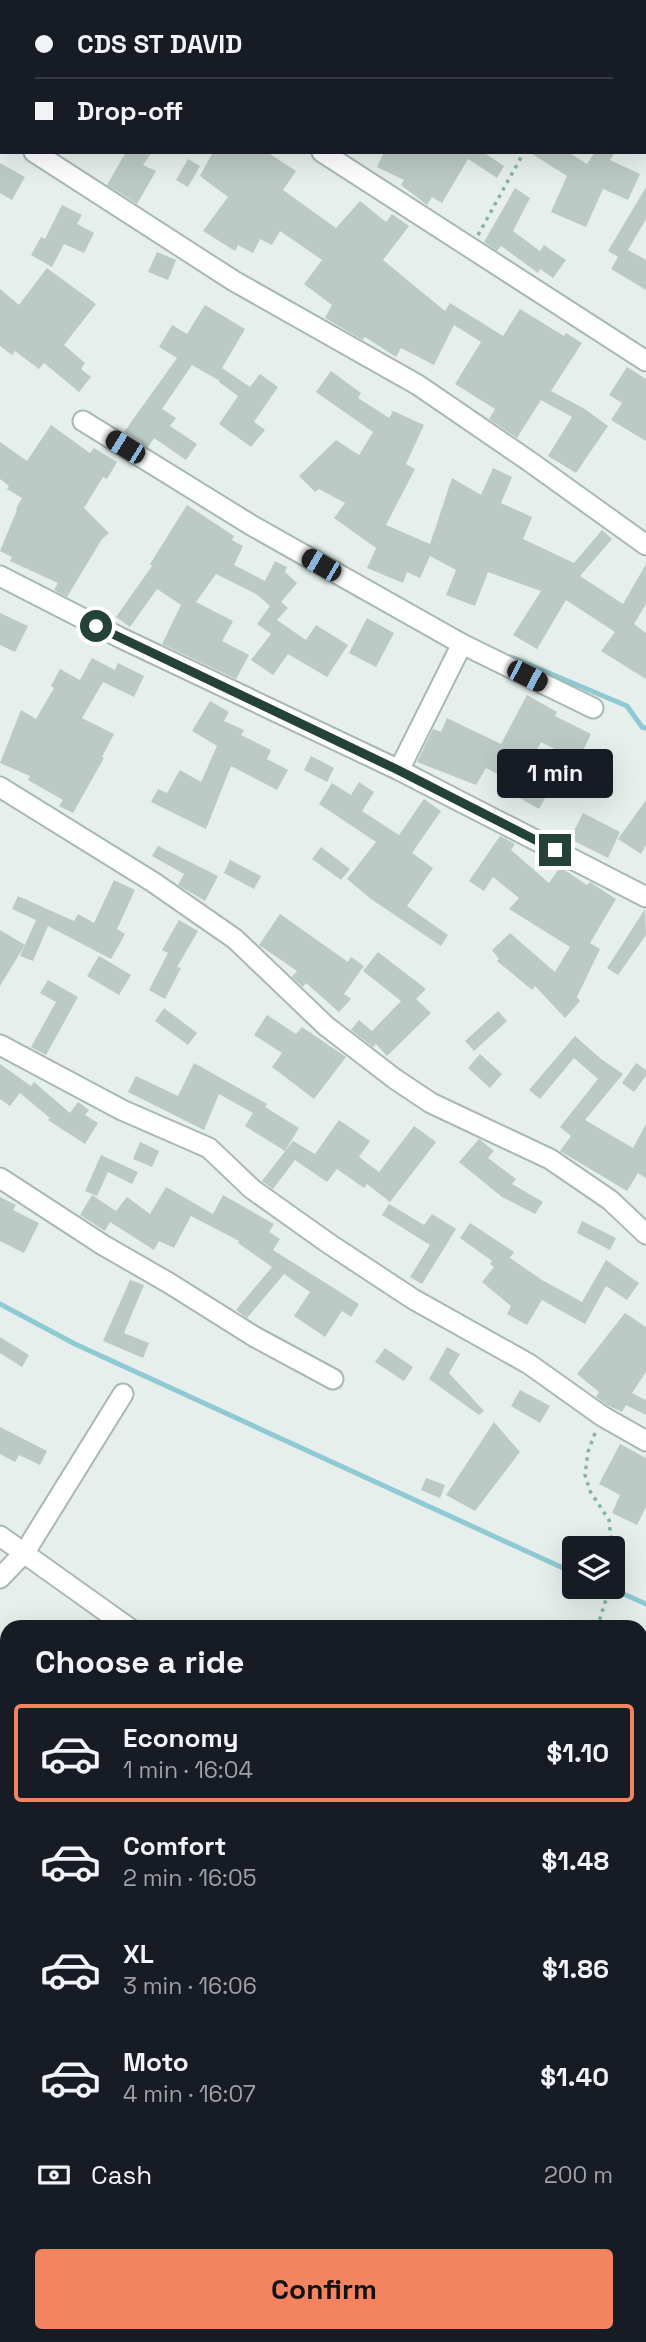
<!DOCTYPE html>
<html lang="en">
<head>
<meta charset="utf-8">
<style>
	body { margin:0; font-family:"Space Grotesk",sans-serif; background:#20242c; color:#f1f3f6; height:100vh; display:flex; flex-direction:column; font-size:26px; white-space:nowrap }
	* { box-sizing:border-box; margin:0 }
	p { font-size:23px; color:#9ea1a6 }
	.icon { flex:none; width:38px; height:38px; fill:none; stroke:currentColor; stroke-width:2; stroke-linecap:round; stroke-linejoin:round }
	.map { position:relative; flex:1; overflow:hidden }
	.side { position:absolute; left:0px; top:1620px; width:648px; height:723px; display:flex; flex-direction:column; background:#171b24; border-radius:21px 21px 0 0; box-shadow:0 7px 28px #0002 }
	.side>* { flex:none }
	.banner { position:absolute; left:0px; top:0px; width:648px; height:154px; box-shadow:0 7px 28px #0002; display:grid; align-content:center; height:154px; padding:0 35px; background:#171b24 }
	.fabs { position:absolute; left:562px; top:1536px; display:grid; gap:14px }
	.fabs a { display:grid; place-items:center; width:63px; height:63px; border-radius:7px; background:#171b24; box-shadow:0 7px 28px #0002; font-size:35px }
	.end { position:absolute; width:32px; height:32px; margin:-16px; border:9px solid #24423a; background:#fff; box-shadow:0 0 0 4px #fff }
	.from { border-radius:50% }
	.bubble { position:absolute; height:49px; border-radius:7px; background:#171b24; box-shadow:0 7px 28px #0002; font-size:23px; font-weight:700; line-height:49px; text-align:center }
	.car { position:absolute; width:21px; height:42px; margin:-21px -10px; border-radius:9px; box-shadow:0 0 5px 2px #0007; background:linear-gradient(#222 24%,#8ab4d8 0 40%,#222 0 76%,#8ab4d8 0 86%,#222 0) }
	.banner b { display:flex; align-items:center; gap:24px; height:66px; font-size:26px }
	.banner b+b { border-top:2px solid #363941 }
	.banner i { width:18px; height:18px; background:#f1f3f6 }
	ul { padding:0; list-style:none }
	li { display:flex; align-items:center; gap:21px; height:98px; margin:0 14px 10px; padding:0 21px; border:4px solid transparent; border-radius:7px }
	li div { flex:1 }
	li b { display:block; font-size:26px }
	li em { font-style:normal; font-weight:700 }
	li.active { border-color:#f4845f }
	li>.icon { width:63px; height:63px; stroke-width:1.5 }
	h2 { padding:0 35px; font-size:32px; line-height:84px }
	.pay { display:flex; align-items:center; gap:18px; height:77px; padding:0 35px; font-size:26px }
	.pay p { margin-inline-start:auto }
	.cta { display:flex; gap:14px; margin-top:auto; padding:14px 35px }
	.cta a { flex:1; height:80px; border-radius:7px; background:#f4845f; color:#111; font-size:28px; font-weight:700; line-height:80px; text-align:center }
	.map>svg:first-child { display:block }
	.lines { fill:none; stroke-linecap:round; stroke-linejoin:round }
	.stream { stroke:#8ec9d4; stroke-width:5 }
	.building { fill:#bbcac4 }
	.minor-casing { stroke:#a8b8b2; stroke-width:23 }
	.path { stroke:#86b3a5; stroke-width:3.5; stroke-dasharray:3.5 5; stroke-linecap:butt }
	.minor { stroke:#fff; stroke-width:19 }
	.route { stroke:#24423a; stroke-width:9 }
</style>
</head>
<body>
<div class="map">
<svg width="646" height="2342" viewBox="0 0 646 2342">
	<rect width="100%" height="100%" fill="#e6efeb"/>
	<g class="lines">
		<g class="stream">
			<path d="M511 657 627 706 642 727 646 728"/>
			<path d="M0 1304 75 1344 574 1573"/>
			<path d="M608 1587 646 1604"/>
			<path d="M332 2342 334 2336"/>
		</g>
	</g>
	<g class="building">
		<path d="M126 152H152L143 165 156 171 137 204 107 185Z"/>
		<path d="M213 152H267L296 171 283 190 336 228 360 201 386 222 392 214 409 226 383 260 445 311 450 303 503 336 520 309 564 336 566 333 582 343 551 391 585 409 608 426 576 473 548 456 572 417 541 400 517 438 489 419 495 409 455 384 481 342 454 325 434 365 401 348 396 357 365 337 363 340 325 318 332 305 304 284 322 260 280 231 272 245 260 239 253 253 238 245 235 251 203 231 228 197 200 176Z"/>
		<path d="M384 152H483L504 166 497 178 468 159 442 203 432 197 427 205 401 185 404 180 377 167Z"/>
		<path d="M529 152H568L587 164 595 152H615L610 160 640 174 628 200 603 189 586 227 551 212 567 176Z"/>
		<path d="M188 159 200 166 188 187 176 180Z"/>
		<path d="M0 163 25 177 12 200 0 193Z"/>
		<path d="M646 187V219L628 250 646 260V290L611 269 618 257 608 251Z"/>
		<path d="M515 188 530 198 513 231 540 251 544 245 566 260 553 278 540 269 538 273 501 246 497 251 484 242Z"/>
		<path d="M62 205 82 215 77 224 94 233 84 253 64 244 52 267 31 255 41 237 45 239Z"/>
		<path d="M157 252 176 260 168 280 148 272Z"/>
		<path d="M47 268 96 304 64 345 85 363 81 369 91 377 79 392 44 363 39 369 15 351 12 355 0 346V289L19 305Z"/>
		<path d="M205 305 245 329 222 368 250 387 260 374 278 387 254 422 265 430 251 447 219 424 238 396 219 382 220 381 192 365 162 409 176 418 170 426 197 444 186 460 154 438 148 447 124 432 177 358 159 347 172 325 187 334Z"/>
		<path d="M627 367 646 379V441L611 420 622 403 609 395Z"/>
		<path d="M331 371 361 393 358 398 389 418 393 411 424 425 406 464 415 469 386 525 430 544 452 478 481 495 493 468 512 477 501 503 532 517 523 539 574 563 602 530 612 539 580 576 623 604 646 564V604L634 624 646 633V679L601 651 615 632 566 600 537 649 513 635 541 591 488 572 475 606 446 595 456 570 430 556 420 578 407 572 403 583 367 568 376 548 334 518 345 503 319 489 315 492 299 476 336 440 359 455 373 432 316 392Z"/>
		<path d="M51 425 90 453 94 448 117 462 107 479 103 477 84 508 109 533 102 539 67 597 54 590 58 583 10 561 12 557 0 551 17 510 16 509 22 498 7 489 9 486 0 479V442L27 461Z"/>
		<path d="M187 505 234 536 232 540 243 546 234 565 265 581 275 561 287 567 285 572 297 583 281 602 288 608 277 620 306 640 316 625 348 645 327 677 288 654 273 675 251 660 271 634 257 624 270 606 256 594 216 574 196 602 233 621 222 641 249 655 236 679 162 644 181 605 157 589 130 627 116 617 152 566 150 564Z"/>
		<path d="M0 613 28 626 15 652 0 645Z"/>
		<path d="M367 618 394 633 376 667 349 653Z"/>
		<path d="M92 658 115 670 118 663 144 676 134 697 103 682 82 718 114 734 102 757 104 758 73 813 59 806 63 800 28 780 30 776 0 763 21 710 36 719 54 688 51 686 60 669 80 680Z"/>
		<path d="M527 695 557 712 555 716 591 734 578 761 541 742 526 770 552 785 539 809 506 790 511 781 486 768 476 785 417 762 433 729 441 732 447 718 501 744Z"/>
		<path d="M210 701 229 712 224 721 244 730 241 735 271 750 267 759 288 770 277 790 231 766 206 829 151 802 158 789 167 793 180 770 201 782 217 746 192 731Z"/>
		<path d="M311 756 334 768 327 782 304 770Z"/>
		<path d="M565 765 599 781 593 794 559 778Z"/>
		<path d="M359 782 374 792 362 811 399 835 424 799 441 811 412 853 433 868 407 906 448 935 441 946 371 899 347 879 376 842 319 804 332 783 351 795Z"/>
		<path d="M646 800V845L641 854 618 839Z"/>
		<path d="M583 813 620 832 608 858 570 839Z"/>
		<path d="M500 836 515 844 511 850 549 883 560 867 587 885 590 882 616 899 590 943 600 949 577 997 580 1001 565 1018 535 986 532 990 497 961 499 959 492 950 510 933 555 972 570 947 509 909 519 898 493 877 484 891 469 881Z"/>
		<path d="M158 846 218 876 205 901 178 885 184 874 152 856Z"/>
		<path d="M321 847 350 869 341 880 312 859Z"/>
		<path d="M230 860 261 876 254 889 224 873Z"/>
		<path d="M114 880 135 890 117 929 125 934 111 959 48 926 33 961 20 956 36 920 12 909 18 896 74 921 78 914 94 923Z"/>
		<path d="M645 909 646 935 618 975 607 968Z"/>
		<path d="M280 914 348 962 351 957 364 966 344 994 351 999 339 1012 306 983 303 987 292 977 297 971 259 945Z"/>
		<path d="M179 920 198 931 177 967 181 968 165 999 149 990 168 953 162 950Z"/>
		<path d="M0 930 25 945 0 986Z"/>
		<path d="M378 952 426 989 416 999 431 1013 387 1056 376 1044 373 1047 351 1030 359 1020 372 1031 401 1001 363 971Z"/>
		<path d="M99 956 131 975 119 995 87 976Z"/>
		<path d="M48 980 78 997 46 1055 31 1047 56 1002 40 993Z"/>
		<path d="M164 1008 197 1033 188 1045 155 1021Z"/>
		<path d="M498 1011 507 1021 474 1051 465 1041Z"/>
		<path d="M267 1015 296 1034 302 1027 346 1057 314 1099 272 1067 282 1053 254 1035Z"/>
		<path d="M575 1036 601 1059 623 1074 585 1120 633 1148 646 1124V1178L638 1173 627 1191 560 1151 571 1136 560 1127 598 1079 574 1058 540 1099 529 1090Z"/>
		<path d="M480 1054 502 1074 490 1088 468 1068Z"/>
		<path d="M194 1063 267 1104 265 1107 299 1128 285 1151 245 1126 253 1113 219 1094 204 1130 128 1092 136 1076 178 1096Z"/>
		<path d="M636 1063 646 1070V1076L634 1092 622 1083Z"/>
		<path d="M0 1064 31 1086 34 1082 70 1113 78 1102 89 1110 85 1115 98 1123 85 1144 48 1120 50 1118 20 1093 10 1106 0 1099Z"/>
		<path d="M339 1120 370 1141 359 1157 379 1172 414 1126 436 1142 390 1202 367 1184 364 1188 337 1169 327 1182 295 1160 273 1189 262 1181 293 1141 315 1154Z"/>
		<path d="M479 1139 494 1151 488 1158 516 1179 512 1184 543 1202 535 1214 502 1197 459 1162Z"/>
		<path d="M140 1142 159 1151 152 1167 133 1159Z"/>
		<path d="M101 1155 138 1172 132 1184 108 1172 97 1196 85 1191Z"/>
		<path d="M166 1187 213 1214 223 1195 274 1224 269 1232 280 1239 273 1250 359 1304 351 1317 342 1311 325 1337 294 1316 310 1292 284 1274 247 1318 236 1310 272 1267 238 1243 239 1241 191 1216 174 1248 159 1241 154 1250 110 1222 105 1231 80 1215 92 1195 116 1211 127 1197 150 1214Z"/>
		<path d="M0 1197 16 1205 13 1210 39 1223 24 1253 0 1241Z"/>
		<path d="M389 1204 424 1225 432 1214 456 1229 422 1284 410 1277 430 1245 382 1215Z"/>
		<path d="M582 1221 616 1238 610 1250 577 1233Z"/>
		<path d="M470 1223 514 1252 510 1258 542 1280 582 1302 606 1260 639 1283 627 1300 606 1286 585 1324 542 1300 527 1325 507 1314 511 1306 482 1282 494 1267 490 1264 492 1261 460 1238Z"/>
		<path d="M130 1280 144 1285 124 1333 149 1343 143 1358 103 1341Z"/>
		<path d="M625 1313 646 1327V1372L632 1393 646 1400V1415L626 1405 622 1412 607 1405 596 1397 599 1392 577 1374Z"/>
		<path d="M0 1337 29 1355 22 1367 0 1353Z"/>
		<path d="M447 1347 460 1354 449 1373 484 1411 479 1415 429 1379Z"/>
		<path d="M385 1348 413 1367 404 1381 375 1362Z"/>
		<path d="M520 1390 550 1406 540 1423 511 1406Z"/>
		<path d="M494 1422 520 1452 475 1511 446 1495Z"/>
		<path d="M0 1427 47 1451 40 1465 19 1455 15 1462 0 1454Z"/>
		<path d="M620 1444 646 1458V1507L637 1525 612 1513 620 1495 599 1484Z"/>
		<path d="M426 1478 445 1485 440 1498 421 1490Z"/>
	</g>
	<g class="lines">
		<g class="minor-casing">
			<g id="minor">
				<path d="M70 0 73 2"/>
				<path d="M393 0 397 2"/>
				<path d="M0 128 2 129"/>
				<path d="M34 152 234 281 418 385 529 461 646 545"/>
				<path d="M322 152 646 361"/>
				<path d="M83 421 251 525 462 644 593 708"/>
				<path d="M0 576 121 638 399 770 646 897"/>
				<path d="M399 770 462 644"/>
				<path d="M0 787 153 882 235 939 326 1026 395 1079 431 1103 550 1159 610 1200 646 1234"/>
				<path d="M0 1045 122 1110 209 1148 252 1189 328 1243 413 1299 529 1364 602 1416 646 1441"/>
				<path d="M0 1178 103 1245 169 1283 255 1337 333 1379"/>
				<path d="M0 1536 129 1628"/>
				<path d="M0 1578 25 1552 123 1394"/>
				<path d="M0 1717 7 1721"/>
				<path d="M640 1800 646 1799"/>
				<path d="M0 1962 7 1965"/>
				<path d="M0 2308 7 2311"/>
				<path d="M62 2336 74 2342"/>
			</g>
		</g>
		<g class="path">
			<path d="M308 2V0"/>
			<path d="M478 235 524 152"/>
			<path d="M595 1433 588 1452 585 1475 590 1491 609 1520 612 1549"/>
			<path d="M612 1575 613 1549"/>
			<path d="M597 1628 610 1587"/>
			<path d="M640 2168 646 2171"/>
			<path d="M640 2283 646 2286"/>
		</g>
		<use href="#minor" class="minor"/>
	</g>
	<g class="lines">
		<path class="route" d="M96 626 398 770 555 850"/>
	</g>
</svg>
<div class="fabs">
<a><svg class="icon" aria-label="layers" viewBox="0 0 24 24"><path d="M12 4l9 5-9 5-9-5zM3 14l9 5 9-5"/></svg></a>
</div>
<i class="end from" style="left:96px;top:626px"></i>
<i class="end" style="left:555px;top:850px"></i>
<div class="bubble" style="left:497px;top:749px;width:116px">1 min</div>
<i class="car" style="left:125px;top:447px;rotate:302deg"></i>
<i class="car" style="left:321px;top:565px;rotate:300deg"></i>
<i class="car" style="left:527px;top:676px;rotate:117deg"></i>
<div class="banner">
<b><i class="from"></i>CDS ST DAVID</b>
<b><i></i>Drop-off</b>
</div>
<section class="side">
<h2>Choose a ride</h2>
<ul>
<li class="active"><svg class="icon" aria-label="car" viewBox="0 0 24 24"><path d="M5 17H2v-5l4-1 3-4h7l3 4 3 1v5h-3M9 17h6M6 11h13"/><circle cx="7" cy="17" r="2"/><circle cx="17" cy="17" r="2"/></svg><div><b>Economy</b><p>1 min · 16:04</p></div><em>$1.10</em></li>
<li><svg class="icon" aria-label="car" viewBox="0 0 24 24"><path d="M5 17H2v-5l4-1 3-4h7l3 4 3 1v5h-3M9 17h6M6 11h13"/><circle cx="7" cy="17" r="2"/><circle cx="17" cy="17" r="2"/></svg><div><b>Comfort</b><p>2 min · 16:05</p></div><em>$1.48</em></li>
<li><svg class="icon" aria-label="car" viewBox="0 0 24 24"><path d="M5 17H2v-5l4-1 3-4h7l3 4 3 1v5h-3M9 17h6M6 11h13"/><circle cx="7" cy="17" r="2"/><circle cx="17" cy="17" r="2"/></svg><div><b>XL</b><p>3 min · 16:06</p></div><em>$1.86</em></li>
<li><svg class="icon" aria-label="car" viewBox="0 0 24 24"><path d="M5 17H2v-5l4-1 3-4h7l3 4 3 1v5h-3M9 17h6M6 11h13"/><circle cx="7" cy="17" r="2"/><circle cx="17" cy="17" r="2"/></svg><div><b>Moto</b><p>4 min · 16:07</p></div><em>$1.40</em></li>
</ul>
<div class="pay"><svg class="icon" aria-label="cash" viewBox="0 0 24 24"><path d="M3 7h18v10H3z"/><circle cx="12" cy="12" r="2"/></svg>Cash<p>200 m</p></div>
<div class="cta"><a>Confirm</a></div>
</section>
</div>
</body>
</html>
